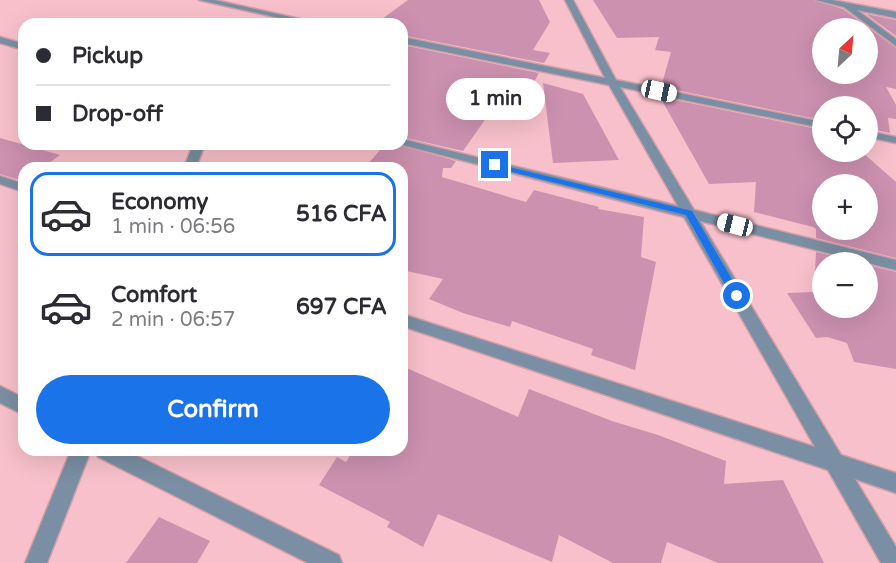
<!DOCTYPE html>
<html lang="en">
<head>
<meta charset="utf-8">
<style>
	body { margin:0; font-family:"Varela Round",sans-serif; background:#f2f2f3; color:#2b2b33; height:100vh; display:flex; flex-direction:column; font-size:22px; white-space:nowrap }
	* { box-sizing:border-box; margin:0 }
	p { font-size:20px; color:#7c7c81 }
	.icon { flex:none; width:33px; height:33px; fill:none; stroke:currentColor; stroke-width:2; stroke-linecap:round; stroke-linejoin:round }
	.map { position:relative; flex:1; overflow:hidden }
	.side { position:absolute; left:18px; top:162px; width:390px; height:294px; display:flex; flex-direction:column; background:#fff; border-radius:18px; box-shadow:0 6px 24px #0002 }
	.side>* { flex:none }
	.guide { position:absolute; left:18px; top:18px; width:390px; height:132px; border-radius:18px; box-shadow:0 6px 24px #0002; display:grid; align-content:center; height:132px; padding:0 18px; background:#fff }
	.needle { width:39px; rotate:26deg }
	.tools { position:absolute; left:812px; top:18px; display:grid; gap:12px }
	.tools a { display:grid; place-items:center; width:66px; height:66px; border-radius:50%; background:#fff; box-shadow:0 6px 24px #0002; font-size:30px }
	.end { position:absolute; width:27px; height:27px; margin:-14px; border:8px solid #1a73e8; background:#fff; box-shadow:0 0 0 3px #fff }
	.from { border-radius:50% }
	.bubble { position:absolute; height:42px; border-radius:21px; background:#fff; box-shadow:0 6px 24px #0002; font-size:20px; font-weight:800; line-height:42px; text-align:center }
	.car { position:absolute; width:18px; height:36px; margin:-18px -9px; border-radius:8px; box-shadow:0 0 4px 2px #0007; background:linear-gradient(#fff 24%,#345 0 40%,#fff 0 76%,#345 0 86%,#fff 0) }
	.guide b { display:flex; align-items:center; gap:21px; height:57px; font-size:22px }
	.guide b+b { border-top:2px solid #e1e1e2 }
	.guide i { width:15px; height:15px; background:#2b2b33 }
	ul { padding:10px 0 0; list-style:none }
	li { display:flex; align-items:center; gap:18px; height:84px; margin:0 12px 9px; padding:0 6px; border:3px solid transparent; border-radius:18px }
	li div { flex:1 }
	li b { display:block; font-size:22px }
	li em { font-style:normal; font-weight:800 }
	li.current { border-color:#1a73e8 }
	li>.icon { width:54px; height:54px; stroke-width:1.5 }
	.action { display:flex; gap:12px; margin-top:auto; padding:12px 18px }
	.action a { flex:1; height:69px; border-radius:36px; background:#1a73e8; color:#fff; font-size:24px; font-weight:800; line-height:69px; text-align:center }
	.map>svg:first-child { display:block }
	.building { fill:#cc91af; fill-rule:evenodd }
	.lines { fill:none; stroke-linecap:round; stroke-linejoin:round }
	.minor-casing { stroke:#d09fa8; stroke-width:3 }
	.minor { fill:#7a8fa3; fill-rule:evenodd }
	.route { fill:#1a73e8 }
</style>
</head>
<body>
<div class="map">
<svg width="896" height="563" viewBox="0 0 896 563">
	<rect width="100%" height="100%" fill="#f8c0ca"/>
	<g class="building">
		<path d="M408 0H539L550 22 533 50 550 53 544 63 402 35V24H375Z"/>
		<path d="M593 0H814L843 9 896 48V89L886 87 896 105V119L888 118 890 133 867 128V106H822V120L661 87 671 52 655 50 659 37 617 38ZM822 28H867V74H822Z"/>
		<path d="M866 14 896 20V36Z"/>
		<path d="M402 45 539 73 524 100 503 94 463 151 402 137Z"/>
		<path d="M543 83 583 94 619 160 553 163Z"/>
		<path d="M660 97 822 130V152H862L896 182V258L816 238V229L813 227 754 212 756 182 709 184ZM822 184H867V230H822Z"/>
		<path d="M0 138 60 155 42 168H24L23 181 0 174Z"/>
		<path d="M385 144H396L456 161 451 168H443L442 177 526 202 534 190 599 207 598 209 644 217 641 257 656 262 635 370 591 355 593 349 512 321 510 327 463 313 429 299 443 279 402 270V168H383L368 164Z"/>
		<path d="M816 252 857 262H822V308H867V265L896 272V369L854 362 847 343 827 337 816 338 787 293 814 292Z"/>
		<path d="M402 366 518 417 529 389 612 421 658 435 726 461 724 484 783 480 824 563H718L667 542 661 563H613L559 535 552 562 438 514 423 547 387 527 390 522 319 485 337 457 346 462 353 450H402Z"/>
		<path d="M159 517 210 541 197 563H126Z"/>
	</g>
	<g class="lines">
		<g class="minor-casing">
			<g id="minor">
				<path d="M199 0H215L322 24H306Z"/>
				<path d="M565 0H573L616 80 822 122V128L620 87 694 210 896 260V270L700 221 841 455 896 473V493L855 479 896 547V563H881L828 470 402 326V314L815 447 684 217 398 144H402V139L678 206 609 85 402 43V37L605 78Z"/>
				<path d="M816 0H832L896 12V18L857 10 896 39V46L844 7Z"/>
				<path d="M0 37 24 44V50L0 43Z"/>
				<path d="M867 131 896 137V143L867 137Z"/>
				<path d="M193 144H205L196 168H184Z"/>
				<path d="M0 176 24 184V192L0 184Z"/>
				<path d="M0 386 24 398V415L0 403Z"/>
				<path d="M71 450H91L47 563H25Z"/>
				<path d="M95 450H125L339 555 342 563H308L98 457Z"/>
			</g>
		</g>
		<use href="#minor" class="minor"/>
	</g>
	<path class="route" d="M492 163 692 211 740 293V299H733L686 215 492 167Z"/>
</svg>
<div class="tools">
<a><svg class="needle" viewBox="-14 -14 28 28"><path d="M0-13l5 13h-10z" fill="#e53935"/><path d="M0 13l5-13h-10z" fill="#7c7c81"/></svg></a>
<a><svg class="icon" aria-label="locate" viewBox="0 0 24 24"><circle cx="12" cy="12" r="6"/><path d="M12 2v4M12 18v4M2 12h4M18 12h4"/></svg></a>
<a>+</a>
<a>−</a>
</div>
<i class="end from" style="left:737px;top:296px"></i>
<i class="end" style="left:495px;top:165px"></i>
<div class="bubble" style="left:446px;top:78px;width:99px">1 min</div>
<i class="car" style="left:659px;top:91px;rotate:102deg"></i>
<i class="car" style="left:735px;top:225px;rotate:284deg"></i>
<div class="guide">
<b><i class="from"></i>Pickup</b>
<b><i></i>Drop-off</b>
</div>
<section class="side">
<ul>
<li class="current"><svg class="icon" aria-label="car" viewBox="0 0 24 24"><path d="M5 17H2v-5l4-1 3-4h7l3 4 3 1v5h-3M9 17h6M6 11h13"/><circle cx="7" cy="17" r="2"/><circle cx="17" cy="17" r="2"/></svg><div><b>Economy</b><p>1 min · 06:56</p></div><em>516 CFA</em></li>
<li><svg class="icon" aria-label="car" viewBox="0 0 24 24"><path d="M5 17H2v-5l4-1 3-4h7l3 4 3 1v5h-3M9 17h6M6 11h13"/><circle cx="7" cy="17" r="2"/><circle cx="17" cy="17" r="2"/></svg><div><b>Comfort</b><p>2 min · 06:57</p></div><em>697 CFA</em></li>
</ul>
<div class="action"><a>Confirm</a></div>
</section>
</div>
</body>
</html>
